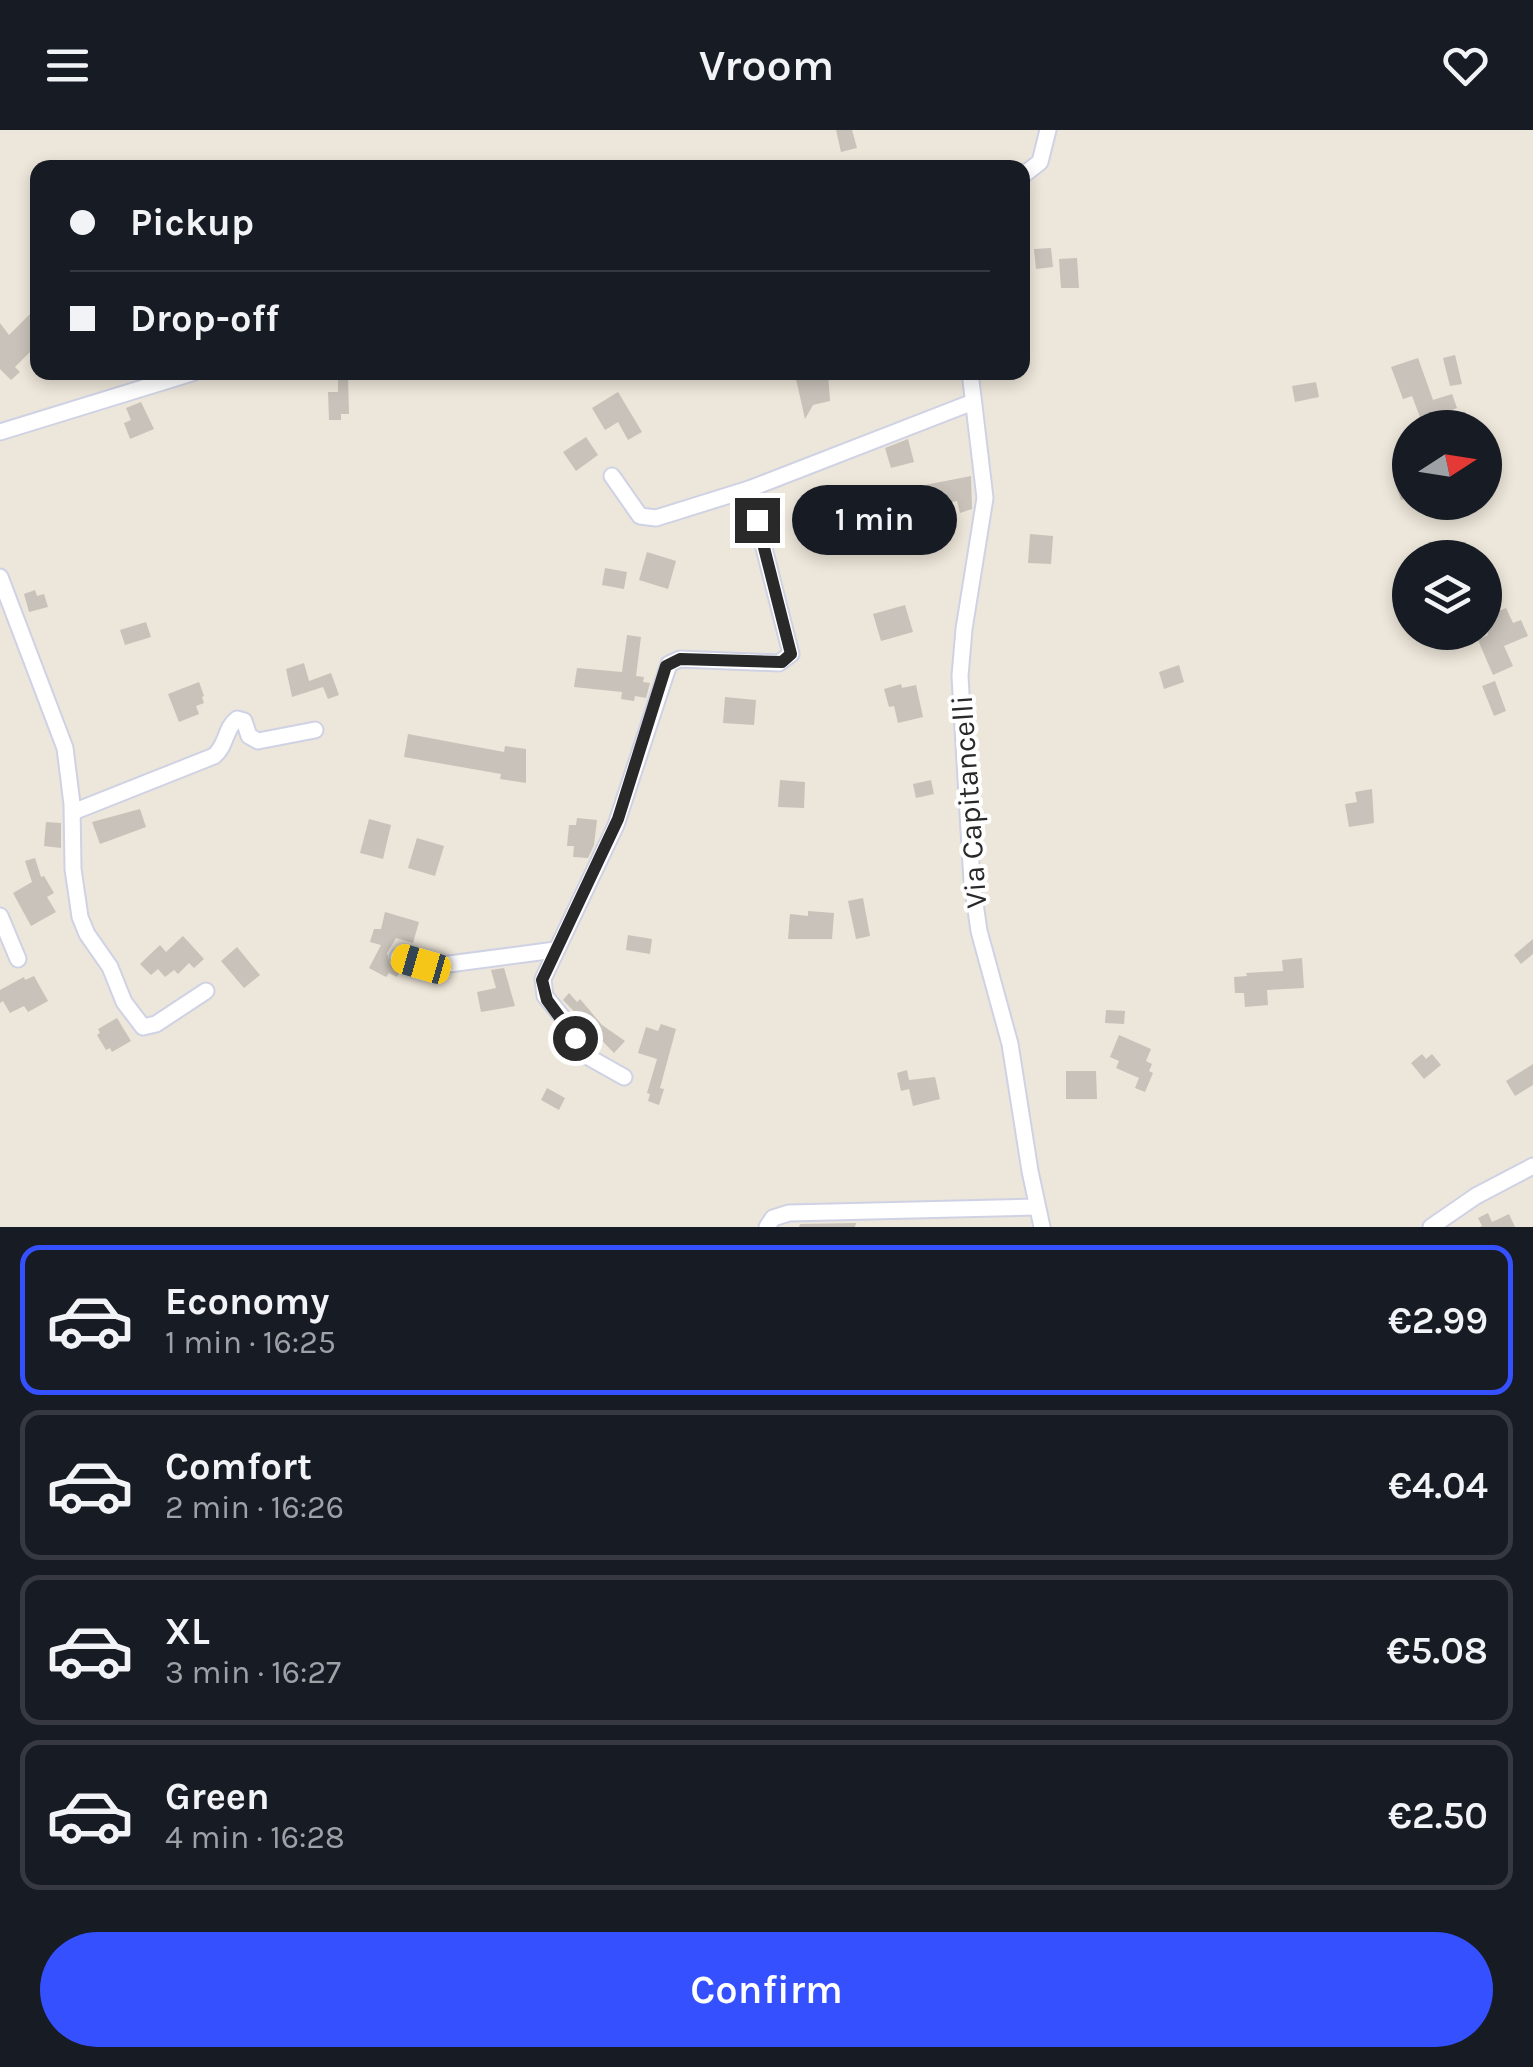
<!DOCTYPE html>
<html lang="en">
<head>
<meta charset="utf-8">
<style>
	body { margin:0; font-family:Karla,sans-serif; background:#20242c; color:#f1f3f6; height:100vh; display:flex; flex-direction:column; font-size:38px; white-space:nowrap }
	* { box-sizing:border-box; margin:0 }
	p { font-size:32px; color:#9ea1a6 }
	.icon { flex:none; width:55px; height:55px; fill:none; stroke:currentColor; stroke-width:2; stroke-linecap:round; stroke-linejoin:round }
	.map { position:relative; height:1097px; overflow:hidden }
	.panel { display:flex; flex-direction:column; background:#171b24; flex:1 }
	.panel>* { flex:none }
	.banner { position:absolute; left:30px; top:30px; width:1000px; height:220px; border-radius:20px; box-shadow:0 5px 15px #0003; display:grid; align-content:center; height:220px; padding:0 40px; background:#171b24 }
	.needle { width:65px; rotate:78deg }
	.fabs { position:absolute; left:1392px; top:280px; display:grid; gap:20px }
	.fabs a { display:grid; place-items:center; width:110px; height:110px; border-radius:50%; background:#171b24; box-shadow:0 5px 15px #0003; font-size:50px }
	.end { position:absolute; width:45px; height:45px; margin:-22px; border:12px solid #292929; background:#fff; box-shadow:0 0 0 5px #fff }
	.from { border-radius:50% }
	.bubble { position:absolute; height:70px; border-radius:35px; background:#171b24; box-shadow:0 5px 15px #0003; font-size:32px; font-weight:600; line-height:70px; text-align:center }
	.car { position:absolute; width:30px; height:60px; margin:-30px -15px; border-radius:12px; box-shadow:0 0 8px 2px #0007; background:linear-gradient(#f5c518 24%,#345 0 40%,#f5c518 0 76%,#345 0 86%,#f5c518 0) }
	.banner b { display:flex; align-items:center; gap:35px; height:95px; font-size:38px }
	.banner b+b { border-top:2px solid #363941 }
	.banner i { width:25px; height:25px; background:#f1f3f6 }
	ul { padding:18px 0 0; list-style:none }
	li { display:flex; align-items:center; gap:30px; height:150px; margin:0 20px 15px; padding:0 20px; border:5px solid #363941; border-radius:20px }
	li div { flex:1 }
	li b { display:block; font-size:38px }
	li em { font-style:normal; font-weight:600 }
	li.active { border-color:#3550ff }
	li>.icon { width:90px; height:90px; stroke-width:1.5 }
	.button { display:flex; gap:20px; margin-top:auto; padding:20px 40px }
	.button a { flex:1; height:115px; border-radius:60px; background:#3550ff; color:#fff; font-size:40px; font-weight:600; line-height:115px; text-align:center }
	header { display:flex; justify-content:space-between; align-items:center; height:130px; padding:0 40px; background:#171b24; font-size:45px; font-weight:600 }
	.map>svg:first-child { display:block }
	.building { fill:#c8c2ba }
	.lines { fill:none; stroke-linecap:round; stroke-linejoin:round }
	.street-casing { stroke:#cfd2e4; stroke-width:19 }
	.street { stroke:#fff; stroke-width:15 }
	.route { stroke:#292929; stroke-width:12 }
	.labels { text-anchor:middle; stroke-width:8; stroke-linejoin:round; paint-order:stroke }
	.street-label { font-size:30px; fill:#292929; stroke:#fff }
</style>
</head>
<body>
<header><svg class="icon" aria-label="menu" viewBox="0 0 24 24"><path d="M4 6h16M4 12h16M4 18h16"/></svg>Vroom<svg class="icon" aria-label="heart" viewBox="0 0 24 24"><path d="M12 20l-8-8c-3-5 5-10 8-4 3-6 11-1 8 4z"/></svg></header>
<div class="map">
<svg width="1533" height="1097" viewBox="0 0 1533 1097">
	<rect width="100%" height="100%" fill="#ede6da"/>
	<g class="building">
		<path d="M836 0H852L857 18 841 22Z"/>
		<path d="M1051 118 1053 137 1036 139 1034 119Z"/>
		<path d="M1077 128 1079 158H1061L1059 129Z"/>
		<path d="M32 182 38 187V214L15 237 20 242 11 250 0 239V193L9 205Z"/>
		<path d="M1455 225 1462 254 1450 256 1443 228Z"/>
		<path d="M1418 228 1433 270 1452 264 1457 278 1437 285 1438 290 1423 295 1412 266 1403 269 1391 237Z"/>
		<path d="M828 243 830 271 813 275 805 289 796 249Z"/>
		<path d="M338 247H348L349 284H341V290H329L328 262H338Z"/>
		<path d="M1316 252 1319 267 1295 272 1292 256Z"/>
		<path d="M618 262 642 302 628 310 618 292 605 300 592 278Z"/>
		<path d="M141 272 154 299 130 309 124 293 131 290 126 278Z"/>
		<path d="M586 307 598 325 576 341 563 322Z"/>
		<path d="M908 309 914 332 891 338 885 318Z"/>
		<path d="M1410 344V367L1401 370 1394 350Z"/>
		<path d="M971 346 972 379 960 383 957 371 930 377 925 355Z"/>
		<path d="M1030 404 1053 406 1051 434 1028 433Z"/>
		<path d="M647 422 676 431 668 459 639 450Z"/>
		<path d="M605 438 627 442 624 459 602 455Z"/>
		<path d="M35 460 37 466 44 464 48 477 29 482 24 464Z"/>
		<path d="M905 475 913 502 881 511 873 484Z"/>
		<path d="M1506 478 1513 493 1521 490 1528 506 1504 516 1513 536 1493 545 1478 510 1488 505 1485 487Z"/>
		<path d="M146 492 151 507 125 515 120 500Z"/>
		<path d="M627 505 641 507 636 546 644 547 643 552 650 553 646 568 635 566 634 571 621 569 622 562 574 557 577 538 622 542Z"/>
		<path d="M304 533 309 551 331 543 339 565 328 569 323 557 292 567 286 539Z"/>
		<path d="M1179 535 1184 552 1164 559 1159 542Z"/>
		<path d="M1495 551 1506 581 1494 586 1482 556Z"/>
		<path d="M199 552 204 566 202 567 204 573 196 576 199 584 179 592 168 564Z"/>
		<path d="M901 554 902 558 916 555 923 587 898 593 894 576 889 577 884 559Z"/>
		<path d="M725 567 756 570 754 595 723 593Z"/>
		<path d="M408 604 504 622 505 616 526 619V653L500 649 501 644 404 627Z"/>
		<path d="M780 650 805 652 804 678 778 677Z"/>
		<path d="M931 650 934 664 916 668 913 654Z"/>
		<path d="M1372 659 1374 693 1349 697 1345 674 1357 672 1355 662Z"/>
		<path d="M140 679 146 697 100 714 92 692Z"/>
		<path d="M577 688 597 690 594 715 588 728 573 727 574 716H567L569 695H576Z"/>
		<path d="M369 689 391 695 383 729 360 723Z"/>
		<path d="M46 692 61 693V718L44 716Z"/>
		<path d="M417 708 444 716 435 746 408 738Z"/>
		<path d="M35 728 41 747 44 746 54 763 47 767 56 782 31 796 13 763 32 752 25 731Z"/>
		<path d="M863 768 870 806 856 809 848 771Z"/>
		<path d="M808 781 834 783 832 809H788L790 784 808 786Z"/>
		<path d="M385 782 419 792 413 813 396 808 387 823 390 834 401 839 397 847 389 843 386 847 369 838 381 815 370 812 374 799H381Z"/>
		<path d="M628 805 652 809 650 824 626 820Z"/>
		<path d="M183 806 204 829 194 838 189 833 178 844 174 840 165 847 158 839 151 845 140 834 160 815 166 822Z"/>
		<path d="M1533 809V824L1521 834 1514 825Z"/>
		<path d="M237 817 260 845 244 858 221 831Z"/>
		<path d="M1302 828 1304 858 1267 860 1268 875 1245 877 1244 863H1235L1234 847 1247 846 1246 843 1283 841 1282 830Z"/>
		<path d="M504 838 515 876 481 882 477 862 496 858 491 840Z"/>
		<path d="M34 846 48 871 28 882 24 876 10 883 3 871 0 873V860L24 847 25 850Z"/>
		<path d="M569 863 577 872 580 869 602 895 625 911 614 923 563 870Z"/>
		<path d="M1106 880 1125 881 1124 894 1105 893Z"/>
		<path d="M117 888 131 911 112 922 110 918 106 920 97 905 100 903 98 899Z"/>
		<path d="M661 894 676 899 660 958 664 959 659 975 648 971 650 964 647 963 657 929 638 923 646 897 658 901Z"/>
		<path d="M1119 905 1151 919 1146 931 1152 934 1149 941 1153 943 1145 962 1135 958 1139 948 1116 938 1119 931 1110 927Z"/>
		<path d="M1422 924 1426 929 1432 924 1441 935 1424 949 1411 933Z"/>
		<path d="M1533 934V955L1515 966 1506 951Z"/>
		<path d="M907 940 909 950 935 947 940 969 913 976 909 959 901 961 897 943Z"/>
		<path d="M1066 941H1096L1097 969H1066Z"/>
		<path d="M547 958 565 968 559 980 541 970Z"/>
		<path d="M1488 1083 1492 1092 1509 1084 1515 1097H1480L1482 1096 1478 1088Z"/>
		<path d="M856 1093 855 1097H799L800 1094Z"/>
	</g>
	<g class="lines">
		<g class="street-casing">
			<g id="street">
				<path d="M1022 46 1040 32 1048 0"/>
				<path d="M970 242 985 368 964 499 960 546 972 752 979 801 1010 914 1030 1041 1042 1097"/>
				<path d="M0 302 195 242"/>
				<path d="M612 346 640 386 656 388 749 359 973 272"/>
				<path d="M0 447 65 618 72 674 73 739 80 787 87 804 110 837 124 872 143 897 156 894 206 861"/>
				<path d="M73 682 214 626C227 615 225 598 237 589L244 591 249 606 258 611 315 600"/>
				<path d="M0 786 18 829"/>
				<path d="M398 827 434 836 555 820"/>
				<path d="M624 947 583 924 568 894 545 866 543 849 616 695 669 534 680 529 779 533 791 524 749 359"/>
				<path d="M767 1097 773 1088 789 1083 1037 1077"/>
				<path d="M1431 1097 1476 1066 1533 1036"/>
			</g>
		</g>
		<use href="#street" class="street"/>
	</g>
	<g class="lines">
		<path class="route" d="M575 908 547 870 542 850 618 689 666 536 680 529 782 532 791 524 757 390"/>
	</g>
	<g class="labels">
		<g class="street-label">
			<text transform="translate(969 672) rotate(-94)" y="10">Via Capitancelli</text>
		</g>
	</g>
</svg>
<div class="fabs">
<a><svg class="needle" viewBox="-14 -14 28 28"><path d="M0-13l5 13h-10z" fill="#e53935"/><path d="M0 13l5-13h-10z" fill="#9ea1a6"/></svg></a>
<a><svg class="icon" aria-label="layers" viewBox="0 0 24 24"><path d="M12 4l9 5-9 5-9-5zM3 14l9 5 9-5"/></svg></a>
</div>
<i class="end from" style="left:575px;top:908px"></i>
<i class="end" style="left:757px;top:390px"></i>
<div class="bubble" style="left:792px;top:355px;width:165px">1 min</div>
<i class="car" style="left:421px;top:834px;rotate:286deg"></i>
<div class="banner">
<b><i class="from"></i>Pickup</b>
<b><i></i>Drop-off</b>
</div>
</div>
<section class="panel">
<ul>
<li class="active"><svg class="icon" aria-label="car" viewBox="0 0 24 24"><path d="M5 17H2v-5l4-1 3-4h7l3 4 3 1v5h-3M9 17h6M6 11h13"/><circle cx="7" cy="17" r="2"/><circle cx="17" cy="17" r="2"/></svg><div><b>Economy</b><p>1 min · 16:25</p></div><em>€2.99</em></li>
<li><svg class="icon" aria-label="car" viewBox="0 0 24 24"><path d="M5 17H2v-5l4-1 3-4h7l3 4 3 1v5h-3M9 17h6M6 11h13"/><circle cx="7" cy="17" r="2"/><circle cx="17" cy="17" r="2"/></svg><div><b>Comfort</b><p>2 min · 16:26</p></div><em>€4.04</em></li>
<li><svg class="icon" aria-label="car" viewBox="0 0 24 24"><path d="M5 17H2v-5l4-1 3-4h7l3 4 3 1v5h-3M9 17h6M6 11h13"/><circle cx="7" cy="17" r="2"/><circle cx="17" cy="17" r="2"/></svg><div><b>XL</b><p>3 min · 16:27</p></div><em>€5.08</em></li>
<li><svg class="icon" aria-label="car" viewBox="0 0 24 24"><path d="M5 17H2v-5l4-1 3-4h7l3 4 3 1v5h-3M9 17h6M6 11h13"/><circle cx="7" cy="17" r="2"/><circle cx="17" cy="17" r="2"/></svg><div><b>Green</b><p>4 min · 16:28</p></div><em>€2.50</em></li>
</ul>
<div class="button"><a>Confirm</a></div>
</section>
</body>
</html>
